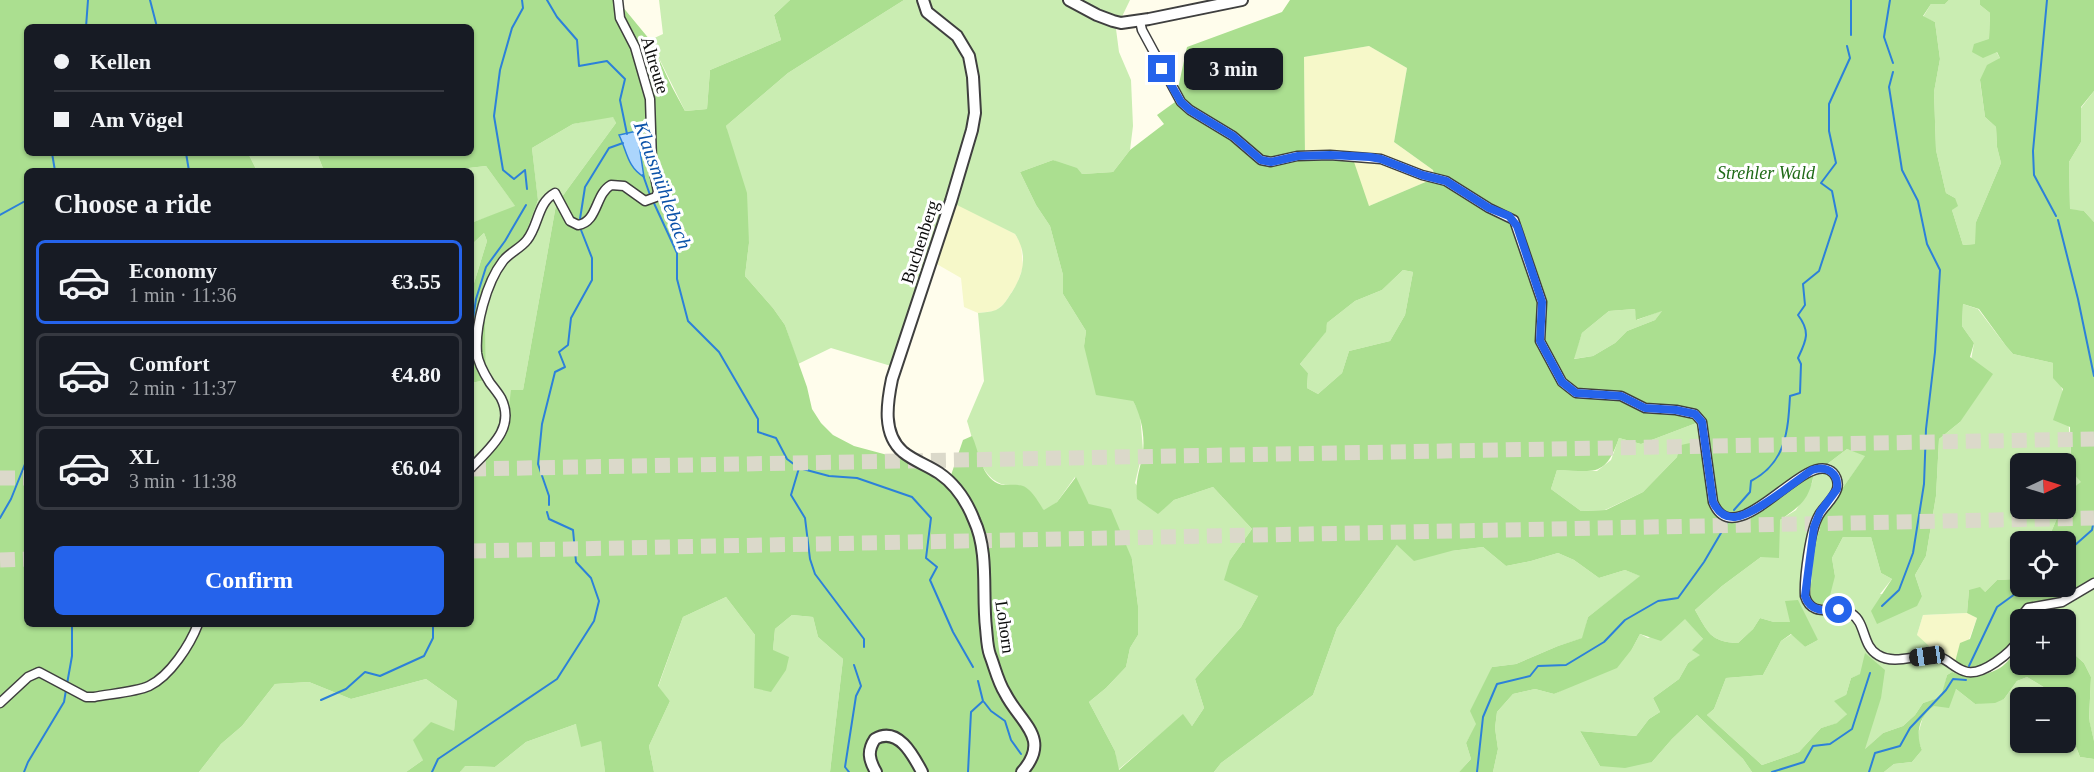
<!DOCTYPE html>
<html lang="en">
<head>
<meta charset="utf-8">
<style>
	body { margin:0; font-family:Georgia,serif; background:#20242c; color:#f1f3f6; height:100vh; display:flex; flex-direction:column; font-size:22px; white-space:nowrap }
	* { box-sizing:border-box; margin:0 }
	p { font-size:20px; color:#9ea1a6 }
	.icon { flex:none; width:33px; height:33px; fill:none; stroke:currentColor; stroke-width:2; stroke-linecap:round; stroke-linejoin:round }
	.map { position:relative; flex:1; overflow:hidden }
	.side { position:absolute; left:24px; top:168px; width:450px; height:459px; display:flex; flex-direction:column; background:#171b24; border-radius:9px; box-shadow:0 2px 4px #0004 }
	.side>* { flex:none }
	.banner { position:absolute; left:24px; top:24px; width:450px; height:132px; border-radius:9px; box-shadow:0 2px 4px #0004; display:grid; align-content:center; height:132px; padding:0 30px; background:#171b24 }
	.needle { width:39px; rotate:86deg }
	.buttons { position:absolute; left:2010px; top:453px; display:grid; gap:12px }
	.buttons a { display:grid; place-items:center; width:66px; height:66px; border-radius:9px; background:#171b24; box-shadow:0 2px 4px #0004; font-size:30px }
	.end { position:absolute; width:27px; height:27px; margin:-14px; border:8px solid #2563eb; background:#fff; box-shadow:0 0 0 3px #fff }
	.from { border-radius:50% }
	.bubble { position:absolute; height:42px; border-radius:9px; background:#171b24; box-shadow:0 2px 4px #0004; font-size:20px; font-weight:700; line-height:42px; text-align:center }
	.car { position:absolute; width:18px; height:36px; margin:-18px -9px; border-radius:8px; box-shadow:0 0 4px 2px #0007; background:linear-gradient(#222 24%,#8ab4d8 0 40%,#222 0 76%,#8ab4d8 0 86%,#222 0) }
	.banner b { display:flex; align-items:center; gap:21px; height:57px; font-size:22px }
	.banner b+b { border-top:2px solid #363941 }
	.banner i { width:15px; height:15px; background:#f1f3f6 }
	ul { padding:0; list-style:none }
	li { display:flex; align-items:center; gap:18px; height:84px; margin:0 12px 9px; padding:0 18px; border:3px solid #363941; border-radius:9px }
	li div { flex:1 }
	li b { display:block; font-size:22px }
	li em { font-style:normal; font-weight:700 }
	li.current { border-color:#2563eb }
	li>.icon { width:54px; height:54px; stroke-width:1.5 }
	h2 { padding:0 30px; font-size:27px; line-height:72px }
	.primary-button { display:flex; gap:12px; margin-top:auto; padding:12px 30px }
	.primary-button a { flex:1; height:69px; border-radius:9px; background:#2563eb; color:#fff; font-size:24px; font-weight:700; line-height:69px; text-align:center }
	.map>svg:first-child { display:block }
	.farmland { fill:#f6f8c9 }
	.green { fill:#caedb2 }
	.forest { fill:#abdf90; fill-rule:evenodd }
	.water { fill:#abd5fc; stroke:#2c81d9; stroke-width:1.5 }
	.lines { fill:none; stroke-linecap:round; stroke-linejoin:round }
	.stream { stroke:#2c81d9; stroke-width:2 }
	.motorway-tunnel { stroke:#dbd9ca; stroke-width:15; stroke-dasharray:15 8; stroke-linecap:butt }
	.minor-casing { stroke:#3f3f3f; stroke-width:11 }
	.tertiary-casing { stroke:#3f3f3f; stroke-width:14 }
	.minor { stroke:#fff; stroke-width:8 }
	.tertiary { stroke:#fff; stroke-width:10 }
	.route { stroke:#2563eb; stroke-width:8 }
	.labels { text-anchor:middle; stroke-width:6; stroke-linejoin:round; paint-order:stroke }
	.street-label { font-size:18px; fill:#0c0c0c; stroke:#fff }
	.park-label { font-size:18px; font-style:italic; fill:#1f6a17; stroke:#fff }
	.water-label { font-size:20px; font-style:italic; fill:#0b52a9; stroke:#fff }
</style>
</head>
<body>
<div class="map">
<svg width="2094" height="772" viewBox="0 0 2094 772">
	<rect width="100%" height="100%" fill="#fffdec"/>
	<g class="farmland">
		<path d="M1369 46 1407 68 1394 142 1433 170 1435 178 1369 206 1305 156 1304 57Z"/>
		<path d="M951 201 1015 234 1021 244 1023 267 1017 284 1004 304 995 311 978 313 964 307 961 278 935 263Z"/>
		<path d="M1967 613 1977 618 1956 674 1952 668 1929 660 1917 635 1923 615Z"/>
	</g>
	<g class="green">
		<path d="M659 0H790L774 15 781 40 710 70 707 109 685 111 650 40 663 34Z"/>
		<path d="M904 0H1130L1116 29 1119 52 1131 80 1133 126 1130 150 1113 172 1082 174 1053 160 1020 172 1036 205 1050 226 1063 275V294L1086 331 1084 346 1133 401 1140 414 1143 450 1135 483 1158 513 1174 500 1213 487 1252 529 1230 560 1258 596 1241 627 1195 679 1204 708 1192 726 1183 715 1118 770 1115 751 1089 702 1106 688 1126 667 1130 648 1138 635V606L1132 559 1089 504 1075 477 1057 502 1045 511 1019 485C981 491 976 449 967 421L984 381 978 313C984 312 991 312 996 310 1004 306 1007 299 1012 292 1024 273 1028 254 1015 234L951 202 891 366 831 348 798 364 785 325 773 308 745 276 749 243 726 126 788 73Z"/>
		<path d="M1949 0H1980V5L1990 13 1989 39 2000 58 1980 81 1985 117 1996 127 1997 147 2001 163 1976 222V244L1963 245 1952 210 1955 198 1946 193 1936 150 1934 92 1940 59 1935 22 1923 17 1931 4H1945Z"/>
		<path d="M2094 91V222L2084 211 2070 210 2069 162 2081 142V108Z"/>
		<path d="M613 116 616 123 556 205 523 390 506 431 471 468V383L486 380 485 288 538 201 532 148 573 124Z"/>
		<path d="M248 153H317L324 171H257Z"/>
		<path d="M486 166 516 207 471 223V171H442Z"/>
		<path d="M484 233 487 241 471 293V245Z"/>
		<path d="M1403 270 1413 272 1405 315 1390 341 1349 351 1342 373 1318 394 1307 388 1308 373 1300 364 1325 333 1327 323 1355 301 1382 290Z"/>
		<path d="M1963 304 1978 309 2006 346 2013 354 2053 363C2069 402 2070 430 2071 471L2082 482 2069 491 2066 499V464H2020V508L2061 509 2052 530 2050 541 2020 542V574L2015 579 1997 580 1985 592 1969 590 1967 613 1923 615 1917 635 1929 646V660L1952 668 1956 674 1952 672 1947 675 1942 697 1923 703 1915 715 1903 726 1883 733 1864 750 1861 674 1851 678 1846 695 1847 714 1838 723 1821 728 1799 752 1762 765 1707 715 1714 709 1726 678 1763 675 1781 641 1792 634 1805 647 1818 640 1791 622H1774L1760 618 1753 629 1738 643C1710 642 1708 632 1695 610L1722 586 1761 557 1780 520 1796 510 1812 483 1815 467 1826 465 1847 449 1866 455 1823 516 1814 549 1810 596 1835 576 1832 558 1843 537H1871L1881 573 1892 579 1880 594 1922 596 1915 575 1926 556 1936 496 1939 439 1960 422 1974 343 1962 326Z"/>
		<path d="M1635 309 1637 320 1663 310 1655 320 1627 331 1615 343 1593 356 1573 359 1582 333 1609 311Z"/>
		<path d="M1699 422 1704 440 1677 457 1643 492 1605 510 1581 511 1551 489 1557 470 1597 471 1611 460 1619 438 1641 444Z"/>
		<path d="M1397 545 1451 551 1483 547 1506 566 1531 561 1558 553 1574 560 1599 578 1625 570 1641 576 1588 617 1583 638 1558 646 1516 664 1492 667 1477 724 1466 743 1471 759 1459 772H1214L1221 763 1313 695 1337 628Z"/>
		<path d="M2094 585V741L2089 720 2091 677 2084 663 2066 647V620L2058 619 2052 611 2038 610 2076 598Z"/>
		<path d="M726 597 755 635 773 650 775 629 792 615 813 617 818 637 843 659 830 772H654L649 746 670 701 658 687 683 617Z"/>
		<path d="M1685 618 1703 639 1701 655 1688 663 1679 679 1653 698 1660 712 1649 719 1636 736 1580 731 1600 766 1652 762 1672 739 1697 715 1743 759 1752 772H1493L1498 749 1495 728 1497 712 1513 694 1535 689 1554 694 1577 683 1632 649 1640 634 1648 638 1675 627Z"/>
		<path d="M2027 677 2060 697 2020 698V742H2066V721L2080 757 2094 759V772H1884L1894 764 1912 762 1922 750 1917 738 1924 713 1956 689 1975 704 2004 699 2017 681Z"/>
		<path d="M426 679 457 701 454 732 423 760 406 772H199L221 744 242 726 275 684 309 682 351 699Z"/>
		<path d="M576 724 601 740 605 772H460L464 766 495 767 526 742Z"/>
	</g>
	<g class="forest">
		<path d="M0 0H617L650 40 672 87 685 111 707 109 710 70 781 40 774 15 790 0H904L788 73 726 126 747 193 749 243 745 276 773 308 785 325 807 387 812 409 821 423 833 435 854 446 906 460 949 481 963 440 972 436C979 451 980 472 995 482 1003 487 1010 484 1018 485 1030 485 1038 502 1044 510L1057 502 1076 477 1089 504 1111 509 1132 559 1138 606V635L1130 648 1126 667 1106 688 1089 702 1115 751 1119 770 1183 714 1192 726 1204 708 1195 679 1241 627 1258 596 1224 580 1230 560 1252 529 1213 487 1174 500 1158 514 1137 499C1135 478 1140 471 1143 452 1145 435 1141 415 1133 401L1096 395 1084 346 1086 331 1063 294V275L1050 226 1036 205 1020 172 1053 160 1077 168 1082 174 1113 172 1130 150 1164 124 1157 115 1175 102 1187 47 1282 12 1290 0H1949L1945 4H1931L1923 16 1935 22 1940 59 1934 92 1936 150 1946 193 1955 198 1958 206 1952 210 1963 245 1975 244 1976 222 2001 163 1997 147 1996 127 1985 117 1980 80 1987 65 2000 58 1997 52 1983 58 1972 52 1974 44 1989 39 1990 13 1980 5V0H2094V91L2081 107V142L2069 162 2070 209 2084 211 2094 222V581L2074 590 2071 596 2024 607C2015 614 2016 622 2014 632 2014 637 2011 641 2009 646 1998 669 1991 666 1967 670L1955 662 1960 643 1970 639 1977 618 1967 613 1969 590 1980 587 1985 592 1997 580 2015 579 2020 574V586H2066V542L2050 541 2052 530 2061 509 2066 508C2066 494 2070 490 2081 482L2071 471 2070 427 2053 420 2063 389 2053 378V363L2013 354 2006 346 1979 309 1963 304 1962 326 1974 343 1970 357 1993 374 1960 422 1939 439 1936 496 1926 556 1915 575 1922 596 1917 606 1877 624 1871 611 1892 579 1881 573 1871 537H1843L1832 558 1835 576 1827 607 1815 602 1810 596 1814 549 1823 516 1865 456 1847 449 1826 465 1815 467C1810 498 1805 503 1780 520L1779 558 1761 557 1722 586 1695 610C1708 632 1710 642 1738 643L1753 629 1760 618 1774 622H1790L1785 601 1798 600 1818 640 1805 647 1791 634 1781 641 1763 675 1726 678 1714 709 1707 715 1762 765 1799 752 1821 728 1837 723 1847 714 1834 701 1846 695 1851 678 1860 674 1865 653 1885 670 1881 698 1865 749 1883 733 1903 726 1915 715 1923 703 1941 697 1947 675 1952 672C1970 680 2002 675 2012 655 2016 646 2017 633 2020 623V664H2066V647L2084 663 2091 677 2089 719 2094 741V759L2080 757 2066 721V698L2060 697 2027 677 2017 681 2004 699 1995 703 1975 704 1956 689 1949 708 1934 706C1919 716 1915 734 1922 750L1912 762 1894 764 1884 772H1752L1743 759 1697 715 1672 739 1652 762 1625 768 1600 766 1580 731 1636 736 1649 719 1660 712 1653 698 1679 679 1688 663 1700 655 1692 650 1703 639 1685 619 1661 641 1640 634 1632 649 1617 668 1554 694 1535 689 1513 694 1497 712 1495 728 1498 749 1493 772H1459L1471 759 1466 743 1476 724 1470 711 1492 667 1516 664 1558 646 1582 638 1588 617 1640 576 1625 570 1599 578 1574 560 1558 553 1531 561 1506 566 1483 547 1451 551 1414 561 1397 545 1337 628 1313 695 1221 763 1214 772H830L843 659 818 637 813 617 792 615 775 629 773 650 789 657 786 670 771 692 754 688 755 635 726 597 683 617 658 686 670 701 649 746 654 772H605L601 741 581 747 576 724 526 742 495 767 465 766 460 772H406L423 760 413 740 431 722 454 731 457 701 426 679 351 699 309 682 275 684 242 726 221 744 199 772H0ZM27 27H471V153H317L324 171H442L486 166 515 206 471 223V245L484 233 487 241 471 293 474 303 471 323V383L486 380 485 288 523 240 538 200 532 148 573 124 613 117 616 123 556 205 523 390H511L506 431 471 468V624H27V171H257L248 153H27ZM1369 46 1407 68 1394 142 1433 170 1435 178 1369 206 1352 156H1305L1304 57ZM1403 270 1413 272 1405 315 1390 341 1349 351 1342 373 1318 394 1307 388 1308 373 1300 364 1326 332 1327 323 1355 301 1382 290ZM1635 309 1636 320 1662 311 1655 320 1627 331 1615 343 1593 356 1574 359 1582 333 1609 311ZM1699 422 1704 440 1681 445 1677 457 1643 492 1606 510 1581 511 1551 489 1557 470C1595 471 1605 478 1619 438L1641 444Z"/>
		<path d="M2038 610 2052 611 2058 619 2023 620 2026 615Z"/>
	</g>
	<path class="water" d="M637 131 644 177C627 167 627 151 619 135Z"/>
	<g class="lines">
		<g class="stream">
			<path d="M150 0 157 27"/>
			<path d="M522 0 523 8 512 28 500 70 494 116 503 170 514 179 525 170 527 189"/>
			<path d="M547 0 557 17 577 40 579 66 607 61 625 79 620 100 627 134"/>
			<path d="M1890 0 1884 37 1893 63"/>
			<path d="M2047 0 2033 151 2034 175 2056 216"/>
			<path d="M86 27 88 0"/>
			<path d="M1851 35V0"/>
			<path d="M52 153 55 171"/>
			<path d="M186 153 189 171"/>
			<path d="M643 175 650 195"/>
			<path d="M653 201 677 253V279L688 321 719 352 758 419V432L776 438 787 459 799 468 829 476 857 478 912 497 931 518 926 558 937 567 930 580 953 632 973 667"/>
			<path d="M0 215 27 200"/>
			<path d="M580 219 585 187 609 148 623 143"/>
			<path d="M2058 220 2078 299 2094 376"/>
			<path d="M471 333 476 299 486 267 505 241 526 205"/>
			<path d="M799 468 791 495 805 518 810 559 815 574 864 639V647"/>
			<path d="M549 505V496L538 464 542 424 555 372 565 367 559 352 568 345 571 318 592 280V258L581 230"/>
			<path d="M1734 510 1750 492 1751 481C1786 463 1788 431 1790 396L1800 393 1801 364 1798 358C1806 341 1811 332 1798 315L1805 305 1803 284 1819 271 1837 216 1832 191 1821 183 1836 163 1829 131V104L1850 58 1847 46"/>
			<path d="M0 518 11 499 27 459"/>
			<path d="M2066 553 2092 530 2094 520"/>
			<path d="M1882 606 1899 590 1913 553 1924 484 1926 429 1935 352 1940 270 1927 244 1918 201 1902 170 1889 87 1893 72"/>
			<path d="M1969 666 1997 607 2026 586"/>
			<path d="M67 684 72 656V624"/>
			<path d="M321 700 346 689 365 672 380 676 424 656 433 638V624"/>
			<path d="M984 702 991 711 1005 721 1011 740 1021 754"/>
			<path d="M24 772 28 762 64 702 66 690"/>
			<path d="M432 772 438 759 557 679 594 621 599 601 591 578 576 562 573 530 549 519 547 512"/>
			<path d="M849 772 845 767 856 696 861 686 854 665"/>
			<path d="M968 772 971 712 983 701 978 681"/>
			<path d="M1477 772 1483 717 1497 684 1530 676 1538 666 1566 665 1604 642 1625 620 1658 601 1678 598 1704 562 1728 521"/>
			<path d="M1772 772 1804 762 1813 746 1830 744 1852 729 1870 673"/>
			<path d="M1869 772 1875 753 1900 746 1910 728 1946 690 1953 679 1966 680"/>
		</g>
		<g class="motorway-tunnel">
			<path d="M471 469 2094 439"/>
			<path d="M0 478H27"/>
			<path d="M471 551 2094 518"/>
			<path d="M0 560 27 559"/>
		</g>
		<g class="minor-casing">
			<g id="minor">
				<path d="M1140 21 1142 30 1181 102 1190 110 1233 136 1261 160 1271 162 1297 156 1330 155 1381 159 1422 175 1446 181 1489 208 1514 220 1542 302 1540 341 1562 382 1576 393 1621 396 1645 408 1676 410 1695 414 1702 422 1713 502C1735 555 1801 455 1829 470 1836 473 1839 482 1837 489 1834 499 1824 506 1819 515 1810 530 1804 578 1805 596 1812 620 1836 604 1852 614 1866 623 1862 646 1878 655 1894 665 1915 655 1932 656 1946 656 1952 667 1964 671 1981 678 2012 652 2020 638"/>
				<path d="M471 468C490 448 516 428 501 398 498 393 494 388 490 383 485 375 478 363 477 353 475 326 486 283 503 261 509 253 521 248 527 240 539 225 537 203 555 193L570 221 578 225C598 222 595 194 611 185L624 186 645 201 656 197 658 192 652 161 650 99 635 47 620 18 618 0"/>
				<path d="M2023 620 2024 613 2028 608 2062 602 2094 583"/>
				<path d="M0 703 28 677 39 672 86 697H94C109 694 136 692 149 686 170 676 190 645 198 624"/>
			</g>
		</g>
		<g class="tertiary-casing">
			<g id="tertiary">
				<path d="M923 0 927 12 957 36 969 56 973 77 975 113 972 130 951 201 892 379C887 403 882 434 903 452 914 461 927 465 939 473 955 484 967 502 974 520 989 552 982 593 986 628 987 637 987 647 990 655 995 668 998 682 1005 693 1020 723 1052 738 1022 772"/>
				<path d="M1069 0 1097 15 1113 21 1121 23 1149 19 1242 0"/>
				<path d="M876 772C869 760 867 751 875 739 898 726 913 755 922 772"/>
			</g>
		</g>
		<use href="#minor" class="minor"/>
		<use href="#tertiary" class="tertiary"/>
	</g>
	<g class="lines">
		<path class="route" d="M1162 69 1181 102 1190 110 1233 136 1261 160 1271 162 1298 156 1330 155 1370 157 1381 159 1422 175 1446 181 1489 208 1509 216 1517 226 1542 302 1540 341 1562 382 1576 393 1621 396 1645 408 1676 410 1695 414 1702 422 1713 502C1717 510 1724 518 1735 517 1755 515 1794 482 1812 470 1827 465 1839 473 1837 489L1820 512 1814 527 1805 596C1810 612 1825 611 1839 610"/>
	</g>
	<g class="labels">
		<g class="street-label">
			<text transform="translate(655 65) rotate(73)" y="6">Altreute</text>
			<text transform="translate(920 242) rotate(-72)" y="6">Buchenberg</text>
			<text transform="translate(1005 627) rotate(82)" y="6">Lohorn</text>
		</g>
		<g class="park-label">
			<text x="1766" y="179">Strehler Wald</text>
		</g>
		<g class="water-label">
			<text transform="translate(663 185) rotate(70)" y="7">Klausmühlebach</text>
		</g>
	</g>
</svg>
<div class="buttons">
<a><svg class="needle" viewBox="-14 -14 28 28"><path d="M0-13l5 13h-10z" fill="#e53935"/><path d="M0 13l5-13h-10z" fill="#9ea1a6"/></svg></a>
<a><svg class="icon" aria-label="locate" viewBox="0 0 24 24"><circle cx="12" cy="12" r="6"/><path d="M12 2v4M12 18v4M2 12h4M18 12h4"/></svg></a>
<a>+</a>
<a>−</a>
</div>
<i class="end from" style="left:1839px;top:610px"></i>
<i class="end" style="left:1162px;top:69px"></i>
<div class="bubble" style="left:1184px;top:48px;width:99px">3 min</div>
<i class="car" style="left:1927px;top:656px;rotate:262deg"></i>
<div class="banner">
<b><i class="from"></i>Kellen</b>
<b><i></i>Am Vögel</b>
</div>
<section class="side">
<h2>Choose a ride</h2>
<ul>
<li class="current"><svg class="icon" aria-label="car" viewBox="0 0 24 24"><path d="M5 17H2v-5l4-1 3-4h7l3 4 3 1v5h-3M9 17h6M6 11h13"/><circle cx="7" cy="17" r="2"/><circle cx="17" cy="17" r="2"/></svg><div><b>Economy</b><p>1 min · 11:36</p></div><em>€3.55</em></li>
<li><svg class="icon" aria-label="car" viewBox="0 0 24 24"><path d="M5 17H2v-5l4-1 3-4h7l3 4 3 1v5h-3M9 17h6M6 11h13"/><circle cx="7" cy="17" r="2"/><circle cx="17" cy="17" r="2"/></svg><div><b>Comfort</b><p>2 min · 11:37</p></div><em>€4.80</em></li>
<li><svg class="icon" aria-label="car" viewBox="0 0 24 24"><path d="M5 17H2v-5l4-1 3-4h7l3 4 3 1v5h-3M9 17h6M6 11h13"/><circle cx="7" cy="17" r="2"/><circle cx="17" cy="17" r="2"/></svg><div><b>XL</b><p>3 min · 11:38</p></div><em>€6.04</em></li>
</ul>
<div class="primary-button"><a>Confirm</a></div>
</section>
</div>
</body>
</html>
